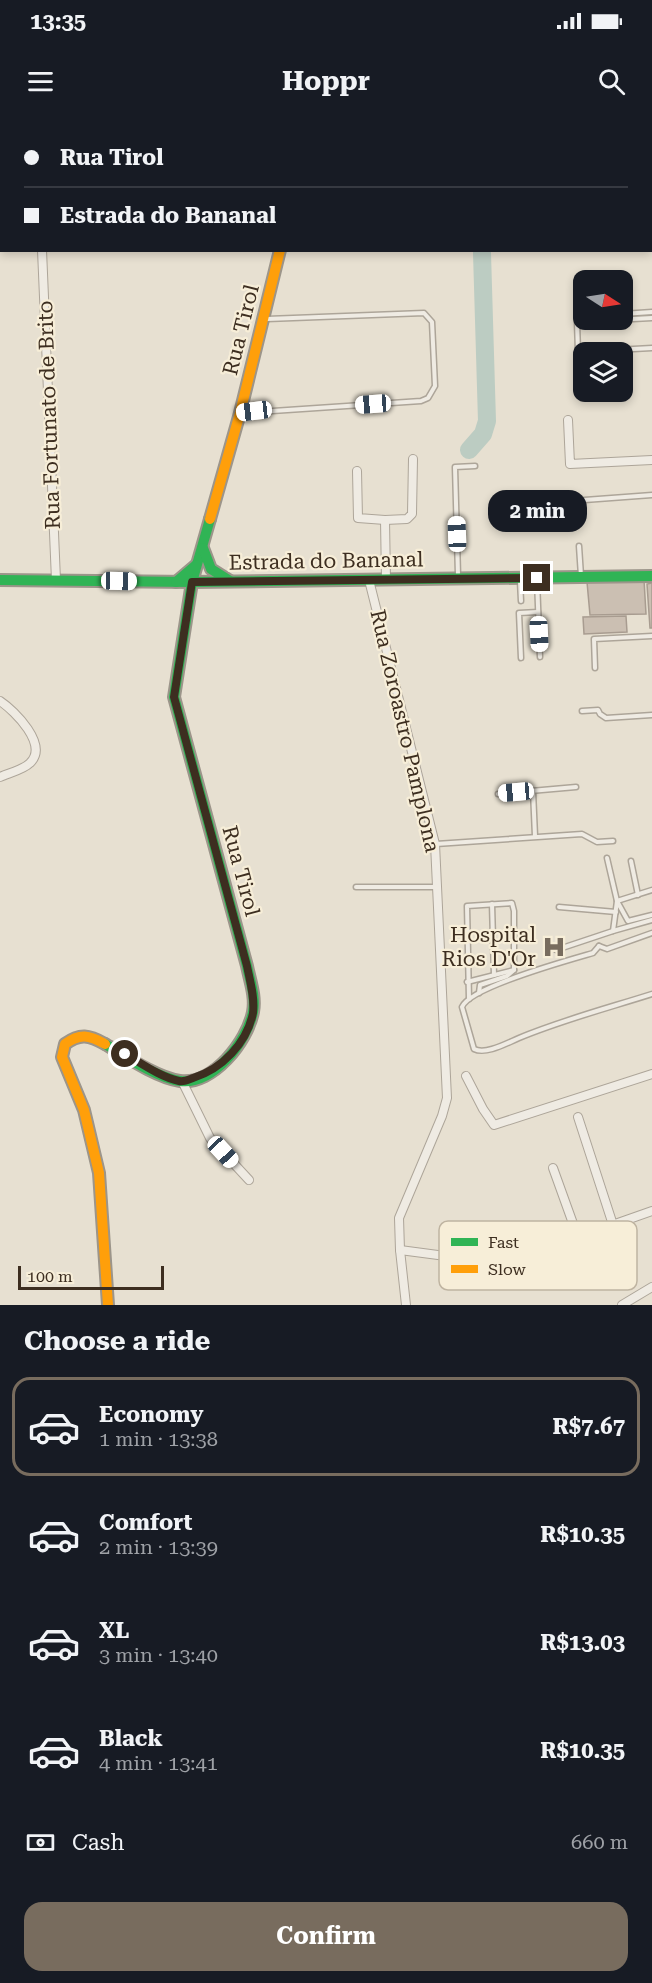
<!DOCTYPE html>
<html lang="en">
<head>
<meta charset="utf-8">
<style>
	body { margin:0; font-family:"Roboto Serif",serif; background:#20242c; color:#f1f3f6; height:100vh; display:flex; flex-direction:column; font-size:22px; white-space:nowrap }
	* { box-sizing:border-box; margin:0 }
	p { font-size:20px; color:#9ea1a6 }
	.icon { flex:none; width:33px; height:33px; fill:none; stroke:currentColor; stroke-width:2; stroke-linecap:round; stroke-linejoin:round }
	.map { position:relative; height:1185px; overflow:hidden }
	.drawer { display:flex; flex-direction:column; background:#171b24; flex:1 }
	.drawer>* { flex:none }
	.hud { position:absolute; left:0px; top:0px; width:652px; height:132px; box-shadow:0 3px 9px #0003; display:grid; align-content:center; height:132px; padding:0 24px; background:#171b24 }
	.needle { width:39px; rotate:102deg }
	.fabs { position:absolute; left:573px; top:150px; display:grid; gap:12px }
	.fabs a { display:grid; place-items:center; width:60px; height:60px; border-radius:12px; background:#171b24; box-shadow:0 3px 9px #0003; font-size:30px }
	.scale { position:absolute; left:18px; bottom:15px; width:146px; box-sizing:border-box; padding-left:6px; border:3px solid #3d2e20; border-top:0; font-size:16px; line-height:21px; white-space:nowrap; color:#3d2e20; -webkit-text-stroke:4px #f7eed8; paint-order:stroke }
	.end { position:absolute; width:27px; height:27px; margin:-14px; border:8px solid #3d2e20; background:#fff; box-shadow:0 0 0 3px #fff }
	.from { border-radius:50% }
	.bubble { position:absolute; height:42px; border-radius:18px; background:#171b24; box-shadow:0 3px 9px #0003; font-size:20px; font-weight:700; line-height:42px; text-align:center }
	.car { position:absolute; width:18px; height:36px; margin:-18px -9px; border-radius:8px; box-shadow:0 0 4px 2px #0007; background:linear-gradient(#fff 24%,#345 0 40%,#fff 0 76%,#345 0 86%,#fff 0) }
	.hud b { display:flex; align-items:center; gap:21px; height:57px; font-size:22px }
	.hud b+b { border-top:2px solid #363941 }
	.hud i { width:15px; height:15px; background:#f1f3f6 }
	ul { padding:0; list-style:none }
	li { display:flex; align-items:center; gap:18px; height:99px; margin:0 12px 9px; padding:0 12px; border:3px solid transparent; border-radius:18px }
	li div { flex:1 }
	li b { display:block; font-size:22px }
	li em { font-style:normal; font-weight:700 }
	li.active { border-color:#786c5e }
	li>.icon { width:54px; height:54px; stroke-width:1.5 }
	h2 { padding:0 24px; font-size:27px; line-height:72px }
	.pay { display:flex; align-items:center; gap:15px; height:66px; padding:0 24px; font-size:22px }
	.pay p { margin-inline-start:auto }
	.cta { display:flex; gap:12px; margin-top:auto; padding:12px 24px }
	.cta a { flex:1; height:69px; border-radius:18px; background:#786c5e; color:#fff; font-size:24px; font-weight:700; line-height:69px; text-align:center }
	.status { display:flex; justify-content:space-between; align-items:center; height:42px; padding:0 30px; background:#171b24; direction:ltr }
	.status svg { height:16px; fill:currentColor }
	header { display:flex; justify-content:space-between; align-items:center; height:78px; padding:0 24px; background:#171b24; font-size:27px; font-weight:700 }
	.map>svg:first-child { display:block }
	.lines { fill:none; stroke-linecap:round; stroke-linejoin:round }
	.river { stroke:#bcccc2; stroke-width:18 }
	.building { fill:#cbbfb2; stroke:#a89c90; stroke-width:1.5 }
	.lane-casing { stroke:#ada599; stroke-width:7 }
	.street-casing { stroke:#ada599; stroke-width:10 }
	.fast-casing { stroke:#9c958a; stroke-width:14 }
	.slow-casing { stroke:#9c958a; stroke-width:14 }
	.lane { stroke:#efebe3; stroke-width:4 }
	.street { stroke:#efebe3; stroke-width:8 }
	.fast { stroke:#30b455; stroke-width:10 }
	.slow { stroke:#ff9f0a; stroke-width:10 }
	.route { stroke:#3d2e20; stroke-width:8 }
	.labels { text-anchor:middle; stroke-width:4.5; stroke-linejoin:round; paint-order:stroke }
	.street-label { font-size:21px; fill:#3d2e20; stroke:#f7eed8 }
	.poi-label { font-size:21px; fill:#3d2e20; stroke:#f7eed8; text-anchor:end }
	.key { fill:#f7eed8; stroke:#bfb4a1; stroke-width:1.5 }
	.key-label { font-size:16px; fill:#3d2e20 }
</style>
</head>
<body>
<div class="status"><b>13:35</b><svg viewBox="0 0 49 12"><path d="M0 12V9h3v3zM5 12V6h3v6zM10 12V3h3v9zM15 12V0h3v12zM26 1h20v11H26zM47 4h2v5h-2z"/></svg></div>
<header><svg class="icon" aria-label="menu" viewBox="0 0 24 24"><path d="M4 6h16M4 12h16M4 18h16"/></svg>Hoppr<svg class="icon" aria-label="search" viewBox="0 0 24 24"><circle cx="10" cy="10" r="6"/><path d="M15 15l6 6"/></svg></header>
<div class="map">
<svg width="652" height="1185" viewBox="0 0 652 1185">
	<rect width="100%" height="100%" fill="#e7e0d1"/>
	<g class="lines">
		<path class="river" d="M469 330 483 314 487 301 482 133"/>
	</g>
	<g class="building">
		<path d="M644 460 646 494 590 495 587 462Z"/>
		<path d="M652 463V508H650L647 464Z"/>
		<path d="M626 496 627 512 584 514 583 497Z"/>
	</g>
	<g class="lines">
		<g class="lane-casing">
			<g id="lane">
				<path d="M622 194 652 192"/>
				<path d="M652 198 577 202 578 232 652 228"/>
				<path d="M244 293 421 281 428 278 435 266 432 202 424 193 267 199"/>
				<path d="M572 403 569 385 571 381 652 375"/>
				<path d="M579 426 581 456"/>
				<path d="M458 455 455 347 475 346"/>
				<path d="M537 460 540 537"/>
				<path d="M520 461 521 481"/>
				<path d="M521 538 519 493 538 492"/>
				<path d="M595 548 594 519 652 516"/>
				<path d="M582 591 598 590 600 594 606 598 652 595"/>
				<path d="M533 671 535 716"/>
				<path d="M498 674 576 667"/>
				<path d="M436 724 582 714 597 722 613 721"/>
				<path d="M631 741 638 775"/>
				<path d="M356 767H436"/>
				<path d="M652 770 617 781 628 801 652 795"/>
				<path d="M492 784 494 855"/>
				<path d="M559 787 616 792"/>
				<path d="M613 811 652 800"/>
				<path d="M599 826 593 833C569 840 470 867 462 887L474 929C486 935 507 923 519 918 562 900 608 888 652 874"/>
				<path d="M599 826 607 829 652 813"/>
				<path d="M556 830 613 811 617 781 607 738"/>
				<path d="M467 862 514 850"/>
				<path d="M469 879 467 786 512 783 514 791V850L507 856 480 865 479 873"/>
			</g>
		</g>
		<g class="street-casing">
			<g id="street">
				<path d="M39 0V2"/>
				<path d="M181 1V2"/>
				<path d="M0 38H2"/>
				<path d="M42 130 56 460"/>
				<path d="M568 300 570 344 652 340"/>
				<path d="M357 351 358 398 385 400 407 399 412 394 413 339"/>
				<path d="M385 400 386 460"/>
				<path d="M369 460 435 724 447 978 442 996 399 1098 400 1130 406 1185"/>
				<path d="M0 581C15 591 49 625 30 643 23 650 9 653 0 657"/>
				<path d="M466 956 483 989 494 1005 652 954"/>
				<path d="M182 961 210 1018 249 1060"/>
				<path d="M553 1048 584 1134"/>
				<path d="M615 1104 652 1091"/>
				<path d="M400 1130 521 1146"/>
				<path d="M547 1153 610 1121 615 1111 578 997"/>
				<path d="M622 1185 652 1167"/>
			</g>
		</g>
		<g class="fast-casing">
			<g id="fast">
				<path d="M210 399 192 462 652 456"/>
				<path d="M203 428 211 449 230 461"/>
				<path d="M0 460 192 462 174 577 247 846C250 861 256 877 253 892 247 922 213 965 180 961 157 958 125 936 105 924"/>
				<path d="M176 462 196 445"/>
			</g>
		</g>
		<g class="slow-casing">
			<g id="slow">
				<path d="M286 0V2"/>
				<path d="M651 109H652"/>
				<path d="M210 399 240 293 280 130"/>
				<path d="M105 924C89 915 80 913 65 924L62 937 84 990 99 1053 108 1185"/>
			</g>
		</g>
		<use href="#lane" class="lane"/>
		<use href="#street" class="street"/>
		<use href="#fast" class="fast"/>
		<use href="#slow" class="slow"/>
	</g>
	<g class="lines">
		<path class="route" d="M125 934C141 943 160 957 179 961 184 962 188 960 193 958 222 949 247 923 253 893 255 878 250 861 247 846L174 577 192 462 537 458"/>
	</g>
	<defs>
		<g id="hospital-bare" transform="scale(1.8)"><path d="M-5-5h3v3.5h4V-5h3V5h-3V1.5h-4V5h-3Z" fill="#786c5e" stroke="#f7eed8" stroke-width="2.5" paint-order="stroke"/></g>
	</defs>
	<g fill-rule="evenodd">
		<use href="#hospital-bare" x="554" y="827"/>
	</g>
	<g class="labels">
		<g class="street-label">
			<text transform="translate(241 210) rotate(-76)" y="7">Rua Tirol</text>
			<text transform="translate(49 295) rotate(-92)" y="7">Rua Fortunato de Brito</text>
			<text transform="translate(326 441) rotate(-1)" y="7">Estrada do Bananal</text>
			<text transform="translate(405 611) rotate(77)" y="7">Rua Zoroastro Pamplona</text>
			<text transform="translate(241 751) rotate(75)" y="7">Rua Tirol</text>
		</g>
		<g class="poi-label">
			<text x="536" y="822">Hospital<tspan x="536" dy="24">Rios D'Or</tspan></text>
		</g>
	</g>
	<rect x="439" y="1101" width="198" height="69" rx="9" class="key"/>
	<rect x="451" y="1118" width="27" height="8" fill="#30b455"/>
	<rect x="451" y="1145" width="27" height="8" fill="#ff9f0a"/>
	<g class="key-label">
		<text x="488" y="1128">Fast</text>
		<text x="488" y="1155">Slow</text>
	</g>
</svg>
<div class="fabs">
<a><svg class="needle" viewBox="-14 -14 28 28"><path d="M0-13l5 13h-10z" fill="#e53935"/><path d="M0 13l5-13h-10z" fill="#9ea1a6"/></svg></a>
<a><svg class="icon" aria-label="layers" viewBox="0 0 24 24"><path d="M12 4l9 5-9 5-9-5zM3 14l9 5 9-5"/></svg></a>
</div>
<div class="scale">100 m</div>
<i class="end from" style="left:125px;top:934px"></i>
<i class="end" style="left:537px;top:458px"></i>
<div class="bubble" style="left:488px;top:370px;width:99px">2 min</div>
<i class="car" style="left:373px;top:284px;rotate:266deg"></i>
<i class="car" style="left:254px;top:291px;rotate:263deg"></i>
<i class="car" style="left:457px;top:414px;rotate:358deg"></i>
<i class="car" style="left:119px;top:461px;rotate:91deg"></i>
<i class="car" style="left:539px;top:514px;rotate:177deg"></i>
<i class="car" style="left:516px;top:672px;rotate:265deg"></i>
<i class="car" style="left:223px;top:1032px;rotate:137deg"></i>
<div class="hud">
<b><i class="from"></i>Rua Tirol</b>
<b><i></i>Estrada do Bananal</b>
</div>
</div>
<section class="drawer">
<h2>Choose a ride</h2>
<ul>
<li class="active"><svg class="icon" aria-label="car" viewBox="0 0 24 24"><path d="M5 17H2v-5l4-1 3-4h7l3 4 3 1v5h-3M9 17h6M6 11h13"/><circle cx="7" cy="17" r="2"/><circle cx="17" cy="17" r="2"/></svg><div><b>Economy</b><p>1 min · 13:38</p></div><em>R$7.67</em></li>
<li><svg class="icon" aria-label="car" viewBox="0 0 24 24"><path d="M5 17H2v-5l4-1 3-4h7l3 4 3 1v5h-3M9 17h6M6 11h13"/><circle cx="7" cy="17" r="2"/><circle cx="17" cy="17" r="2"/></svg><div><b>Comfort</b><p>2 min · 13:39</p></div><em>R$10.35</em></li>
<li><svg class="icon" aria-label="car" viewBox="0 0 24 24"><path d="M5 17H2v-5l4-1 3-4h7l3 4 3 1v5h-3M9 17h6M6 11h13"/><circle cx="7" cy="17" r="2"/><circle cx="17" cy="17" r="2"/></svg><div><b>XL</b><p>3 min · 13:40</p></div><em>R$13.03</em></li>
<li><svg class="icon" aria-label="car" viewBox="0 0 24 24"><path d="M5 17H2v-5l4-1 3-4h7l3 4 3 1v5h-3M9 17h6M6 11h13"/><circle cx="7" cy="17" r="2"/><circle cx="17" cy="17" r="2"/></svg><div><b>Black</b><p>4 min · 13:41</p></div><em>R$10.35</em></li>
</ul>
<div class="pay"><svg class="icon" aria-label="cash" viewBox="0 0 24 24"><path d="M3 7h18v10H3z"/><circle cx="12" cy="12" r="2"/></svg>Cash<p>660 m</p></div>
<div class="cta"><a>Confirm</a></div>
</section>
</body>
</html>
